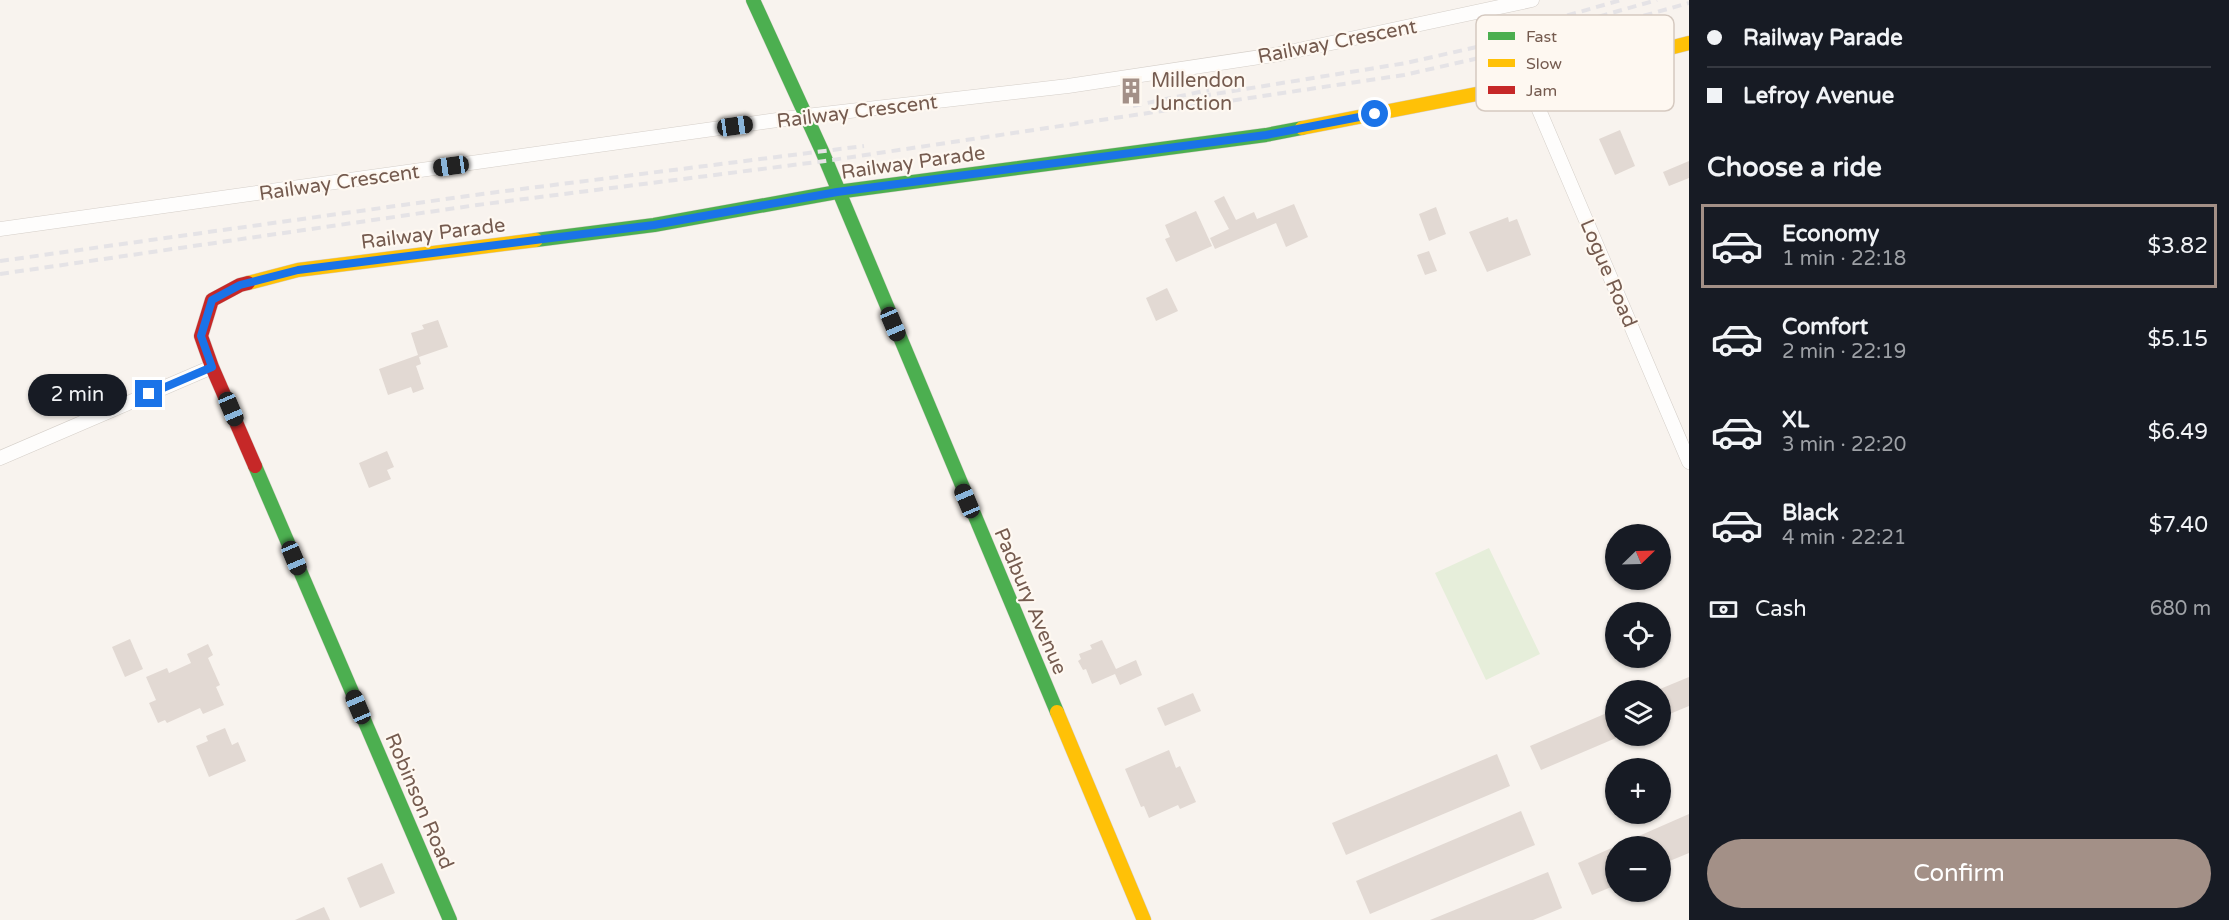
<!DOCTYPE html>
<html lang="en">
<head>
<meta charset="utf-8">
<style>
	body { margin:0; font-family:"Varela Round",sans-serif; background:#20242c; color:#f1f3f6; height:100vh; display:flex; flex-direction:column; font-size:22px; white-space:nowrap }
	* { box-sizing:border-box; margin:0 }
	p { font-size:20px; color:#9ea1a6 }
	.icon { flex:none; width:33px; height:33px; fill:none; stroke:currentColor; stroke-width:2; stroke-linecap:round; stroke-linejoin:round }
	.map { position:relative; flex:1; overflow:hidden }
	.details { display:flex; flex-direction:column; background:#171b24; width:540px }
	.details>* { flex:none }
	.guide { display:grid; align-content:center; height:132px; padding:0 18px; background:#171b24 }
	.needle { width:39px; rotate:67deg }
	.tools { position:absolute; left:1605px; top:524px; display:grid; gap:12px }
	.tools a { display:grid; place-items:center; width:66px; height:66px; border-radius:50%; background:#171b24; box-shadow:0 2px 4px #0004; font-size:30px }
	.end { position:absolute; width:27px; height:27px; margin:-14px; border:8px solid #1a73e8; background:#fff; box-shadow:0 0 0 3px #fff }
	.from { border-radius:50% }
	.bubble { position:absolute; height:42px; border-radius:21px; background:#171b24; box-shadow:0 2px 4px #0004; font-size:20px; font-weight:600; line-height:42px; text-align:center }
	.car { position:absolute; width:18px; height:36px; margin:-18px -9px; border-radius:8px; box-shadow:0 0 4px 2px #0007; background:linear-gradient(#222 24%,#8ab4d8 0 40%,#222 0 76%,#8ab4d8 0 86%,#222 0) }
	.guide b { display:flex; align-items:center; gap:21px; height:57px; font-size:22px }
	.guide b+b { border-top:2px solid #363941 }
	.guide i { width:15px; height:15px; background:#f1f3f6 }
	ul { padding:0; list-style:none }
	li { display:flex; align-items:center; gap:18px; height:84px; margin:0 12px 9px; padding:0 6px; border:3px solid transparent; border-radius:0px }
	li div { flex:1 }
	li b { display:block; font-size:22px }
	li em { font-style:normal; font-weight:600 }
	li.current { border-color:#a39087 }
	li>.icon { width:54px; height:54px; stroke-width:1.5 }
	h2 { padding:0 18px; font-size:27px; line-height:72px }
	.pay { display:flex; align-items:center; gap:15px; height:66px; padding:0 18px; font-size:22px }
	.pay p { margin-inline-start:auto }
	.button { display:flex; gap:12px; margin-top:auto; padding:12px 18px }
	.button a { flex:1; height:69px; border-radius:36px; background:#a39087; color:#fff; font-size:24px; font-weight:600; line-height:69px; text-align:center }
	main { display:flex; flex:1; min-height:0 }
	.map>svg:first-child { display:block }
	.green { fill:#e6eeda }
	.building { fill:#e2d9d3 }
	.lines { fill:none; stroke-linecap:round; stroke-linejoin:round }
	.street-casing { stroke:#d5cfc9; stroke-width:15 }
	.fast-casing { stroke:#d7d0ca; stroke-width:15 }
	.slow-casing { stroke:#d7d0ca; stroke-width:15 }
	.jam-casing { stroke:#d7d0ca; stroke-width:15 }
	.street { stroke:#fefdfc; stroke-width:14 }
	.fast { stroke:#4caf50; stroke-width:14 }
	.slow { stroke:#ffc107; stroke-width:14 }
	.jam { stroke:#c62828; stroke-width:14 }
	.rail { stroke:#e5e3e6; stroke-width:4; stroke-dasharray:9 6; stroke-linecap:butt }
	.route { stroke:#1a73e8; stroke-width:8 }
	.labels { text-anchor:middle; stroke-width:4.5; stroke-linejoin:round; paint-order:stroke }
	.street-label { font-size:20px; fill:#755b4f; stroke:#fef8f1 }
	.poi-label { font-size:20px; fill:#755b4f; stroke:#fef8f1; text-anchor:start }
	.key { fill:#fef8f1; stroke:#d5c9c0; stroke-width:1.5 }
	.key-label { font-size:16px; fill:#755b4f }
</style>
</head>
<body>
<main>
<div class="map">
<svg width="1689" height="920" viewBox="0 0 1689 920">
	<rect width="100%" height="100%" fill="#f8f3ee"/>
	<path class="green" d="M1489 548 1540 654 1486 680 1435 573Z"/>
	<g class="building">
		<path d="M1620 130 1635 166 1615 175 1599 139Z"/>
		<path d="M1689 161V178L1669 186 1663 172Z"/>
		<path d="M1224 196 1236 220 1254 212 1257 219 1294 204 1308 237 1286 247 1276 223 1215 249 1210 238 1229 229 1214 201Z"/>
		<path d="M1436 207 1446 234 1429 241 1419 214Z"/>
		<path d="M1196 211 1212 246 1176 262 1165 239 1170 237 1165 225Z"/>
		<path d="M1508 217 1509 222 1517 219 1531 255 1487 272 1469 232Z"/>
		<path d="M1429 251 1437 271 1425 275 1417 255Z"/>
		<path d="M1167 288 1178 311 1156 321 1146 298Z"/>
		<path d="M438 320 448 347 419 357 421 364 416 366 424 389 413 393 411 387 388 395 379 369 418 355 411 333 424 329 422 325Z"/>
		<path d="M387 451 394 467 387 470 391 479 369 488 359 463Z"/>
		<path d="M130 639 143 669 125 677 112 647Z"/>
		<path d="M1102 640 1116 669 1136 660 1142 675 1120 685 1115 674 1092 684 1086 669 1083 670 1078 661 1081 659 1079 654 1092 649 1090 645Z"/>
		<path d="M208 644 213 655 208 658 220 685 216 687 224 705 203 714 200 708 167 723 165 720 158 723 149 703 156 700 146 677 167 668 169 673 191 663 187 654Z"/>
		<path d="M1689 677V706L1660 718V689Z"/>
		<path d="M1193 693 1201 711 1165 726 1157 708Z"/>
		<path d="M1616 709V738L1541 770 1530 746Z"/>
		<path d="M225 728 232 745 238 742 246 761 209 777 196 746 208 741 206 736Z"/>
		<path d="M1169 750 1176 768 1180 766 1196 802 1180 809 1178 805 1149 818 1144 806 1141 807 1125 769Z"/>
		<path d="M1497 754 1510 786 1346 855 1332 823Z"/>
		<path d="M1521 811 1535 845 1370 914 1356 881Z"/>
		<path d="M1689 814V853L1660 865V846H1616Z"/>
		<path d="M1616 846V885L1592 895 1578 863Z"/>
		<path d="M382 863 395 893 360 908 347 878Z"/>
		<path d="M1548 872 1562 908 1533 920H1430Z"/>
		<path d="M324 907 330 920H295Z"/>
	</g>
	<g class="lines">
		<g class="street-casing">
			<g id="street">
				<path d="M1528 84 1689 462"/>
				<path d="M0 229 806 116 1068 86 1280 54 1532 0"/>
				<path d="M0 458 212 367"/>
			</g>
		</g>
		<g class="fast-casing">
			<g id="fast">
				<path d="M753 0 822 151 1057 712"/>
				<path d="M536 240 654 225 837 192 1266 135 1302 128"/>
				<path d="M255 466 450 920"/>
			</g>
		</g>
		<g class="slow-casing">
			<g id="slow">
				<path d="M1302 128 1528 84 1689 43"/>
				<path d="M248 283 298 270 536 240"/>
				<path d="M1057 712 1144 920"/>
			</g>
		</g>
		<g class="jam-casing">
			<path id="jam" d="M248 283 240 285 212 300 201 336 212 367 255 466"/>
		</g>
		<use href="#street" class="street"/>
		<use href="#fast" class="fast"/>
		<use href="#slow" class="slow"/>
		<use href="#jam" class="jam"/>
		<g class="rail">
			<path d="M1524 28 1621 0"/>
			<path d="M1202 96 1406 63 1552 30 1657 0"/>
			<path d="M1133 106 1209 90"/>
			<path d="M0 261 482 194 864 146"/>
			<path d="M0 274 477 205 825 161 1404 75 1550 42 1689 3"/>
		</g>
	</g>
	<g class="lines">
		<path class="route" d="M149 394 212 367 201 336 212 300 240 285 298 270 654 225 837 192 1266 135 1375 114"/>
	</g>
	<defs>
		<g id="building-bare" transform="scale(2.07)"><path d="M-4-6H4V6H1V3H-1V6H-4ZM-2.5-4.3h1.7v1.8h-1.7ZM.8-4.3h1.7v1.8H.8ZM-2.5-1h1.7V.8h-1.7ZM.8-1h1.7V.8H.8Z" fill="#a39087" stroke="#fef8f1" stroke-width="2.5" paint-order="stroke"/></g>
	</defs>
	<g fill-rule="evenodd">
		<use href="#building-bare" x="1131" y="91"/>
	</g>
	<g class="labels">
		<g class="street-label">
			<text transform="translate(1337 41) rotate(-11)" y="7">Railway Crescent</text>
			<text transform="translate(857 111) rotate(-7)" y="7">Railway Crescent</text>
			<text transform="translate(913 162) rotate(-8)" y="7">Railway Parade</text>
			<text transform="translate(339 182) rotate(-8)" y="7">Railway Crescent</text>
			<text transform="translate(433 233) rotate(-7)" y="7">Railway Parade</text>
			<text transform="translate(1609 273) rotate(67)" y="7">Logue Road</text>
			<text transform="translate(1031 601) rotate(67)" y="7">Padbury Avenue</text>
			<text transform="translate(420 801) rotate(67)" y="7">Robinson Road</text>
		</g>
		<g class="poi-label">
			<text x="1151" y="87">Millendon<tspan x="1151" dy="23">Junction</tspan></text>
		</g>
	</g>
	<rect x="1476" y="15" width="198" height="96" rx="9" class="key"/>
	<rect x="1488" y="32" width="27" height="8" fill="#4caf50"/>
	<rect x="1488" y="59" width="27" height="8" fill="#ffc107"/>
	<rect x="1488" y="86" width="27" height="8" fill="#c62828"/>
	<g class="key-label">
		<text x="1526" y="42">Fast</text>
		<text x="1526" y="69">Slow</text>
		<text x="1526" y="96">Jam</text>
	</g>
</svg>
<div class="tools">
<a><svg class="needle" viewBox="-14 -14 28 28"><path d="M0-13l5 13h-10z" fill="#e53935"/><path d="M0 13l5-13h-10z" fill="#9ea1a6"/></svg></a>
<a><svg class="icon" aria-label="locate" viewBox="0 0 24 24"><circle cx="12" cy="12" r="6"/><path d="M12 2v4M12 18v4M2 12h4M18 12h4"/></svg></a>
<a><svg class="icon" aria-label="layers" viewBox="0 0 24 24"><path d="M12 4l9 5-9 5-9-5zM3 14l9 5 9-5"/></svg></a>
<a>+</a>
<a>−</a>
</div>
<i class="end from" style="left:1375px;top:114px"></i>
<i class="end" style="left:149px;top:394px"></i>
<div class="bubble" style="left:28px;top:374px;width:99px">2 min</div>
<i class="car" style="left:735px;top:126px;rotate:82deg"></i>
<i class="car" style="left:451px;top:166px;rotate:262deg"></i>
<i class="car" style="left:893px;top:324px;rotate:157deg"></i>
<i class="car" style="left:231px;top:409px;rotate:157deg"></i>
<i class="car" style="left:967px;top:501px;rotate:337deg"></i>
<i class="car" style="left:294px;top:558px;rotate:157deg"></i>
<i class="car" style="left:358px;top:707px;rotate:337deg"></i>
</div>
<section class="details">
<div class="guide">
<b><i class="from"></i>Railway Parade</b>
<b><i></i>Lefroy Avenue</b>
</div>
<h2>Choose a ride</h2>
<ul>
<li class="current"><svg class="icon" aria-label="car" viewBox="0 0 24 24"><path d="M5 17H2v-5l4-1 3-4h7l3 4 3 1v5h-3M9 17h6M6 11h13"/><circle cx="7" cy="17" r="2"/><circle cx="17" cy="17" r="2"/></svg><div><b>Economy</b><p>1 min · 22:18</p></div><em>$3.82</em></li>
<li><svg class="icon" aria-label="car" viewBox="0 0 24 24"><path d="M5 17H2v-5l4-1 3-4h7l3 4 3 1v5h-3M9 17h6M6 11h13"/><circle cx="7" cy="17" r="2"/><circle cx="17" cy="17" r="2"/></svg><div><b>Comfort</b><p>2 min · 22:19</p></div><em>$5.15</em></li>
<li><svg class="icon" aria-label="car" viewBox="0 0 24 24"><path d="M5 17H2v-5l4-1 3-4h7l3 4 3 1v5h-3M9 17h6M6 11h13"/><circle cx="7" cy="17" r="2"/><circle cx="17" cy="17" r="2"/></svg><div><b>XL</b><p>3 min · 22:20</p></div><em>$6.49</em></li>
<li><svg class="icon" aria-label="car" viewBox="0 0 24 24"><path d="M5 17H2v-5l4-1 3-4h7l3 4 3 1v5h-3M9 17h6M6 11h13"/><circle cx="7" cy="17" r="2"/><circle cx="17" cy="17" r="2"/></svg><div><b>Black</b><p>4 min · 22:21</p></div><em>$7.40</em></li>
</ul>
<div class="pay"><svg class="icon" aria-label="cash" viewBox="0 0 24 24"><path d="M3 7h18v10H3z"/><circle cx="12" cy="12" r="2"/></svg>Cash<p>680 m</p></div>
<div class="button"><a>Confirm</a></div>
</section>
</main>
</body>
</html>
